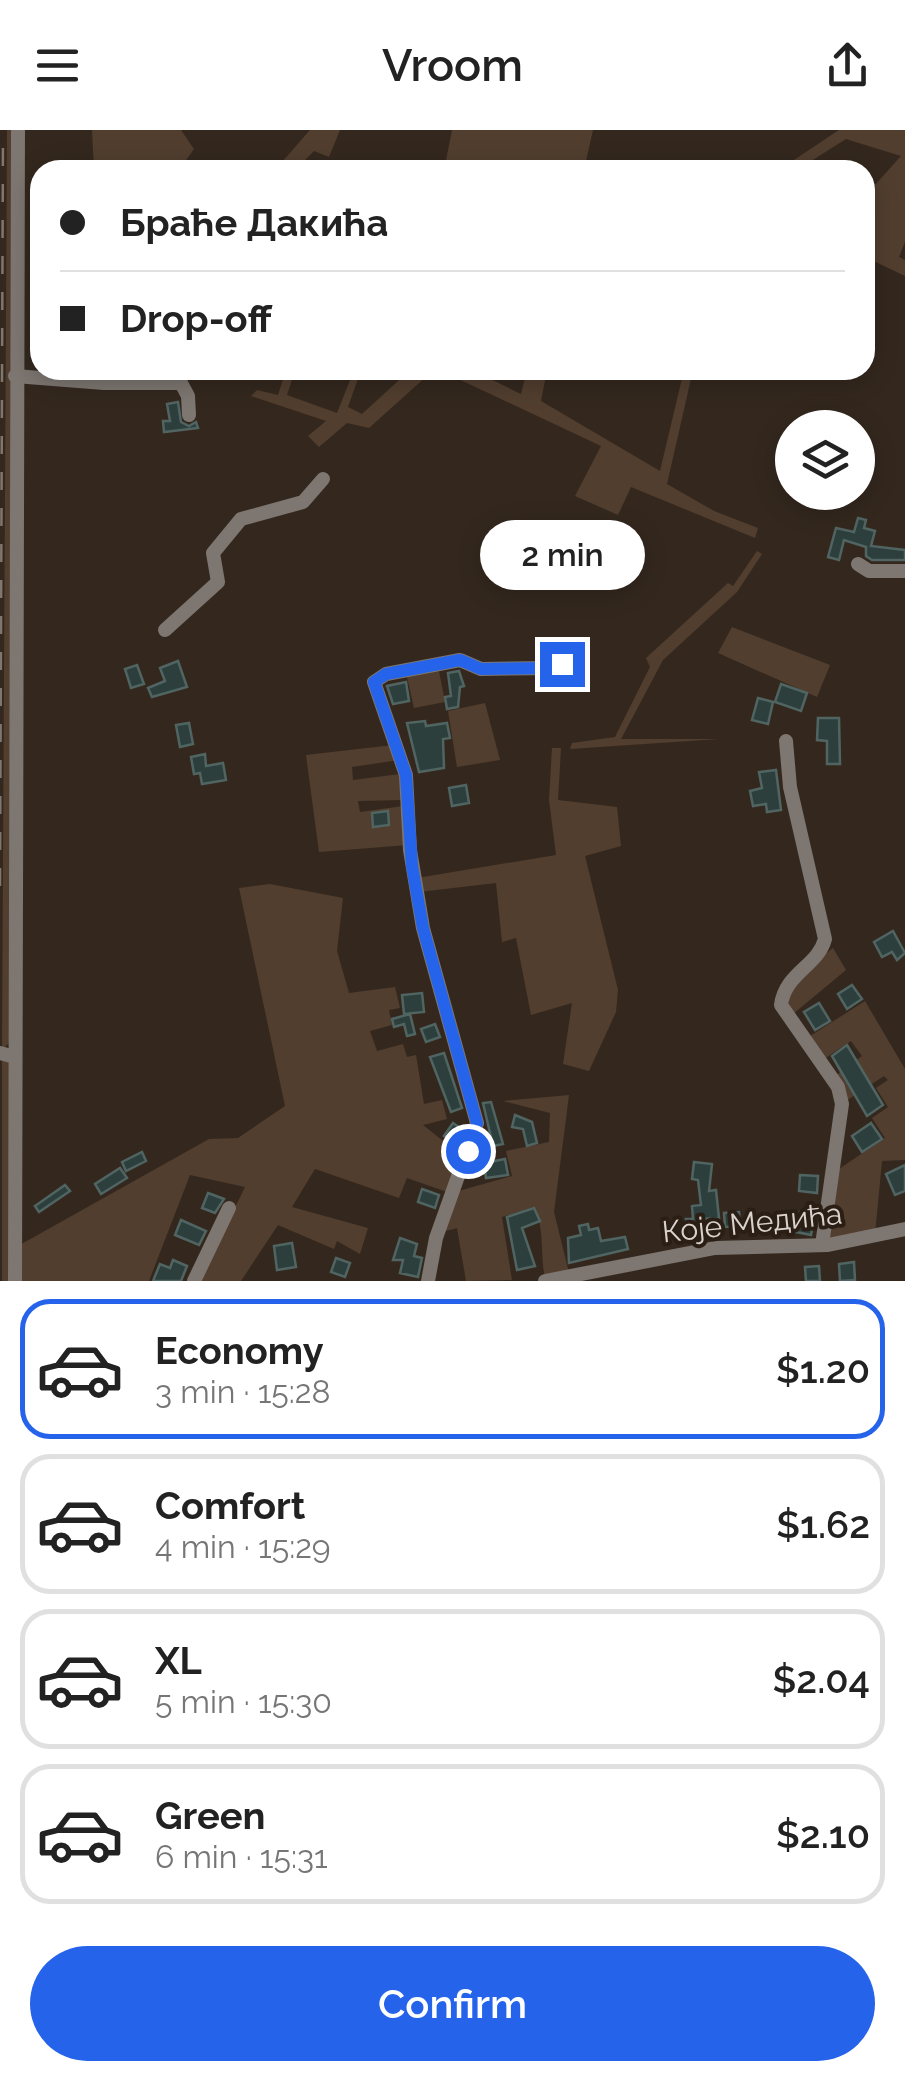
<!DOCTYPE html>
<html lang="en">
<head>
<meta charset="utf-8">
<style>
	body { margin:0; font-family:Raleway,sans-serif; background:#f6f6f6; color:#222; height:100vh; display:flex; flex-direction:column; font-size:38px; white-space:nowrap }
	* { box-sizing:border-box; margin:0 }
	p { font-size:32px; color:#767676 }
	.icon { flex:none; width:55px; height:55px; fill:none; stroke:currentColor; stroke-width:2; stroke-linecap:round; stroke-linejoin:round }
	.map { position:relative; height:1151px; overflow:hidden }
	.sheet { display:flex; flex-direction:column; background:#fff; flex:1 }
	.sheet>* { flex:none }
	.top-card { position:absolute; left:30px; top:30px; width:845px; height:220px; border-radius:30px; box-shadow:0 5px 25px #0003; display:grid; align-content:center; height:220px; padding:0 30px; background:#fff }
	.tools { position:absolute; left:775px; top:280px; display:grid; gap:20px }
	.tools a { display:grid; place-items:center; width:100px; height:100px; border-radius:50%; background:#fff; box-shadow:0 5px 25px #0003; font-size:50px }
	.end { position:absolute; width:45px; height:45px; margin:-22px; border:12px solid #2563eb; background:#fff; box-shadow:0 0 0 5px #fff }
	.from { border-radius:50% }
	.bubble { position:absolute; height:70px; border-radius:35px; background:#fff; box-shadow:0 5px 25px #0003; font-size:32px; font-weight:600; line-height:70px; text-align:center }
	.top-card b { display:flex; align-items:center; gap:35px; height:95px; font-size:38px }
	.top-card b+b { border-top:2px solid #e0e0e0 }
	.top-card i { width:25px; height:25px; background:#222 }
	ul { padding:18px 0 0; list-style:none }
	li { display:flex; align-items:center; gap:30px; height:140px; margin:0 20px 15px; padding:0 10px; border:5px solid #e0e0e0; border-radius:30px }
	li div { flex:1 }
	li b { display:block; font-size:38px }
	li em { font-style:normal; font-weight:600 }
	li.active { border-color:#2563eb }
	li>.icon { width:90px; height:90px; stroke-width:1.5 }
	.primary-button { display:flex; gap:20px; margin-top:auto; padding:20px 30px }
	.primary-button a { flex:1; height:115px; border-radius:60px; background:#2563eb; color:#fff; font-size:40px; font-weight:600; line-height:115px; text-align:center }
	header { display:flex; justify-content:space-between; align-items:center; height:130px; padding:0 30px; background:#fff; font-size:45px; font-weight:600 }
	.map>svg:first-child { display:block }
	.green { fill:#513e2f }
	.building { fill:#2c3f3d; stroke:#506462; stroke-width:2.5 }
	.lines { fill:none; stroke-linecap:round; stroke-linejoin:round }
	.minor { stroke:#7d7671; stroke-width:14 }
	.rail { stroke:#80766e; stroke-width:2.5; stroke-dasharray:18 18; stroke-linecap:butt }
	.route { stroke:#2563eb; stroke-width:12 }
	.labels { text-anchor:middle; stroke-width:8; stroke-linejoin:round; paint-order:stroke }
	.street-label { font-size:30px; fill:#dad2cc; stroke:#2a1e15 }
</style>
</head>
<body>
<header><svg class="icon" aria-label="menu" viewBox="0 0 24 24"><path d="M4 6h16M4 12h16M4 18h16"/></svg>Vroom<svg class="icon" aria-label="share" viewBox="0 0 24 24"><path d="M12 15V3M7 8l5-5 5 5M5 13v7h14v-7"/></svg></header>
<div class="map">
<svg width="905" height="1151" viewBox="0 0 905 1151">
	<rect width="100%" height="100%" fill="#34281e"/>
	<g class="green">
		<path d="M7 0H14L11 911 2 920Z"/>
		<path d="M92 0H181L194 19 179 40H94Z"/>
		<path d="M310 0H340L329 27 314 21 295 40H275Z"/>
		<path d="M452 0H593L584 40H444Z"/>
		<path d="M839 0H905V112L899 127 905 130V146L865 127V66L901 26 846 9 797 40H779Z"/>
		<path d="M286 240H295L287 265 337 283 354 240H361L348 277 362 284 410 240H472L521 264 527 240H547L541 271 660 341 684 240H693L667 354 714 381 758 398 755 408 631 357 618 385 575 366 601 316 454 247 428 245 369 298 347 293 319 317 308 306 326 291 251 266 257 260 278 265Z"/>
		<path d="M757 421 762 424 737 462 663 530 621 609H719L570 619 572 613 615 607 650 537 646 528 728 453 733 456Z"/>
		<path d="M732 497 830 535 817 567 718 523Z"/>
		<path d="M437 531 445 572 414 578 405 538Z"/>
		<path d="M485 573 500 630 457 637 448 581Z"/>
		<path d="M393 615 399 630 352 637 353 650 400 644 403 670 358 671 360 682 403 676 408 715 319 722 306 625Z"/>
		<path d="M552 618H561L558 670 617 677 621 716 585 726 618 860 616 882 589 941 563 934 572 873 531 885 516 808 502 812 496 753 419 762 417 748 556 725 549 670Z"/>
		<path d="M270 754 343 768 337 821 349 863 395 857 400 878 389 880 392 895 370 901 377 921 403 914 407 927 416 925 424 974 442 970 447 989 423 995 462 1026 447 1062 407 1048 399 1068 315 1039 292 1077 368 1098 360 1124 337 1111 334 1119 278 1095 241 1151H199L245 1057 190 1045 149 1151H2V929L10 931 9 1121 209 1009 238 1008 285 976 239 758Z"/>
		<path d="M833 818 846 840 793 884 787 868 802 842Z"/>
		<path d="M865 871 905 939V1030L882 1031 875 1104 825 1111 833 1043 885 1008 872 988 888 977 876 958 888 950 884 946 846 971 835 946 862 926 851 911 824 929 807 908Z"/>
		<path d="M569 965 554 1082 569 1143 545 1148C540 1124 545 1098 534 1077L502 1087 512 1150 466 1151 457 1098 439 1103 455 1062 512 1046 506 1021 549 1012 550 983 503 971Z"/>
	</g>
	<g class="building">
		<path d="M178 272 181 292 189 296 196 292 198 298 164 302 163 291H170L167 274Z"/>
		<path d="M858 388 866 390 864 398 875 401 871 416 905 420V430H872L866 426V417L844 410 839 430 828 427 836 398 854 402Z"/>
		<path d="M178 531 187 557 152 567 148 558 165 551 160 538Z"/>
		<path d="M137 535 144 554 131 558 125 539Z"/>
		<path d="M459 541 464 556 460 557 458 577 447 579 445 567 451 566 448 543Z"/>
		<path d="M406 552 409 571 393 574 387 556Z"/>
		<path d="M781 554 807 563 801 581 775 572Z"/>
		<path d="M758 568 773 572 768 594 752 590Z"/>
		<path d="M818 588H839L840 634H827V611L817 610Z"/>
		<path d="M425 591 426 596 447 593 450 608 443 609 444 638 419 642 407 593Z"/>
		<path d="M189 593 193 614 180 617 176 595Z"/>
		<path d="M205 624 206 636 223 633 226 650 202 654 200 643 194 644 191 627Z"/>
		<path d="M776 640 781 680 767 682 766 674 753 676 750 661 762 658 759 642Z"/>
		<path d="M466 655 469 673 452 676 449 658Z"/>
		<path d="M388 681 389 695 373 697 372 683Z"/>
		<path d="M893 801 905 823 897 830 892 822 882 827 874 812Z"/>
		<path d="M852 855 862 869 847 879 838 864Z"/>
		<path d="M422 863 424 882 404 884 402 865Z"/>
		<path d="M819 873 830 891 815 900 804 882Z"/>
		<path d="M410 884 415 904 407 906 404 894 394 897 392 889Z"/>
		<path d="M435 894 440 907 426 912 421 899Z"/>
		<path d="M847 915 883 975 867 986 832 926Z"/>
		<path d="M444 923 462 978 451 982 430 927Z"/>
		<path d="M491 972 503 1014 493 1016 483 973Z"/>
		<path d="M515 985 532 992 537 1013 527 1016 523 999 512 997Z"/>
		<path d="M453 993 463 1000 458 1015 444 1006Z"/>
		<path d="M871 993 882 1009 862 1022 852 1006Z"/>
		<path d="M142 1022 146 1031 126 1041 122 1032Z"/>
		<path d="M505 1029 508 1045 486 1048 484 1033Z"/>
		<path d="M694 1032 712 1034 709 1061 716 1060 719 1088 701 1089V1097L687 1098 686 1089H693L692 1076 701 1075 698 1050 692 1049Z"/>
		<path d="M905 1035V1061L895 1065 886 1044Z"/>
		<path d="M120 1038 127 1048 101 1064 95 1054Z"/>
		<path d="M800 1045 818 1046 817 1063 799 1061Z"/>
		<path d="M65 1055 70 1061 39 1082 35 1076Z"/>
		<path d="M422 1059 439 1065 435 1078 418 1072Z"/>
		<path d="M208 1063 224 1069 215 1083 202 1078Z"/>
		<path d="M534 1078 540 1091 522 1098 535 1136 517 1140 507 1087Z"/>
		<path d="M739 1082 740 1096 725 1097 724 1083Z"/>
		<path d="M800 1082 815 1085 811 1105 796 1102Z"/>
		<path d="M181 1090 206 1101 199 1115 175 1105Z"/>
		<path d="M588 1094 589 1100 598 1098 601 1111 625 1107 628 1119 569 1133 568 1108 581 1105 579 1096Z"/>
		<path d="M400 1108 417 1114 414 1126 422 1128 418 1147 400 1143 403 1130H393Z"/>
		<path d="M292 1113 296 1137 277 1140 274 1116Z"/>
		<path d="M336 1128 350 1133 345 1147 331 1142Z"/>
		<path d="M173 1130 187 1136 181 1151H153L160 1134 170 1138Z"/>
		<path d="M854 1132 855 1150 840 1151 839 1134Z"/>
		<path d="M819 1136 820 1151H806L805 1137Z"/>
	</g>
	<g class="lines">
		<g class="minor">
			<path d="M15 246 104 253H181L188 266 189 285"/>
			<path d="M858 434 869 441H905"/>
			<path d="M165 500 218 452 213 423 241 389 303 372 323 349"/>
			<path d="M786 611 790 657 825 809C818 836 785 843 781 875L838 957 842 974 822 1115"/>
			<path d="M0 923 15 927"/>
			<path d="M15 1151 18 0"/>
			<path d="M194 1151 229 1078"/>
			<path d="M428 1151 436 1108 477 993 423 798 410 720 406 645 374 552 386 544 460 530 481 539 552 538 563 534"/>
			<path d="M545 1151 715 1118 828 1115 905 1099"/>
		</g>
		<path class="rail" d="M0 756 3 0"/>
	</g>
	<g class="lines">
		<path class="route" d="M468 1021 477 993 423 798 412 736 406 645 374 552 386 544 460 530 481 539 552 538 562 534"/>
	</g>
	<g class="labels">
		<g class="street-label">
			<text transform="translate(752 1093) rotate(-6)" y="10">Које Медића</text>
		</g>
	</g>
</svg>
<div class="tools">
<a><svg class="icon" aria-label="layers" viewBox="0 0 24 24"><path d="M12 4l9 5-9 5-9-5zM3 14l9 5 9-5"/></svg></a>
</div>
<i class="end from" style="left:468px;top:1021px"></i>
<i class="end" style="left:562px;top:534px"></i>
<div class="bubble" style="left:480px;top:390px;width:165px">2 min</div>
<div class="top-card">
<b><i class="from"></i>Браће Дакића</b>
<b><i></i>Drop-off</b>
</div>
</div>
<section class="sheet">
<ul>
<li class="active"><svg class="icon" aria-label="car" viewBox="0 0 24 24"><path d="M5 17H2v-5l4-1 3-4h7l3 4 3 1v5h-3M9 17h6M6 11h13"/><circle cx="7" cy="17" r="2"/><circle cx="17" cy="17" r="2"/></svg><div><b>Economy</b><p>3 min · 15:28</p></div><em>$1.20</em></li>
<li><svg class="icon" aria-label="car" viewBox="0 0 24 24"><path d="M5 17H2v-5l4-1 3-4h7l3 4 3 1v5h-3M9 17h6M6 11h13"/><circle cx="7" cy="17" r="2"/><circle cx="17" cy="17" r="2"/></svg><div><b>Comfort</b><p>4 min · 15:29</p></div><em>$1.62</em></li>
<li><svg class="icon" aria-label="car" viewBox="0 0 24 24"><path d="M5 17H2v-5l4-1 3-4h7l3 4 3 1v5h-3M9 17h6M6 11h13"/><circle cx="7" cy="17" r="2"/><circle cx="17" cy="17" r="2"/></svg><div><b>XL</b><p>5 min · 15:30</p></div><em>$2.04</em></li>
<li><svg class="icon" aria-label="car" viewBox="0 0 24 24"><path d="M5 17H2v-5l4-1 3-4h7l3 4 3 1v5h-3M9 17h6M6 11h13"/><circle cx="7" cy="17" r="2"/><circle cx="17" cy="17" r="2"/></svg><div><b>Green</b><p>6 min · 15:31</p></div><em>$2.10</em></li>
</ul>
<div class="primary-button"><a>Confirm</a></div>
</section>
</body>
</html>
